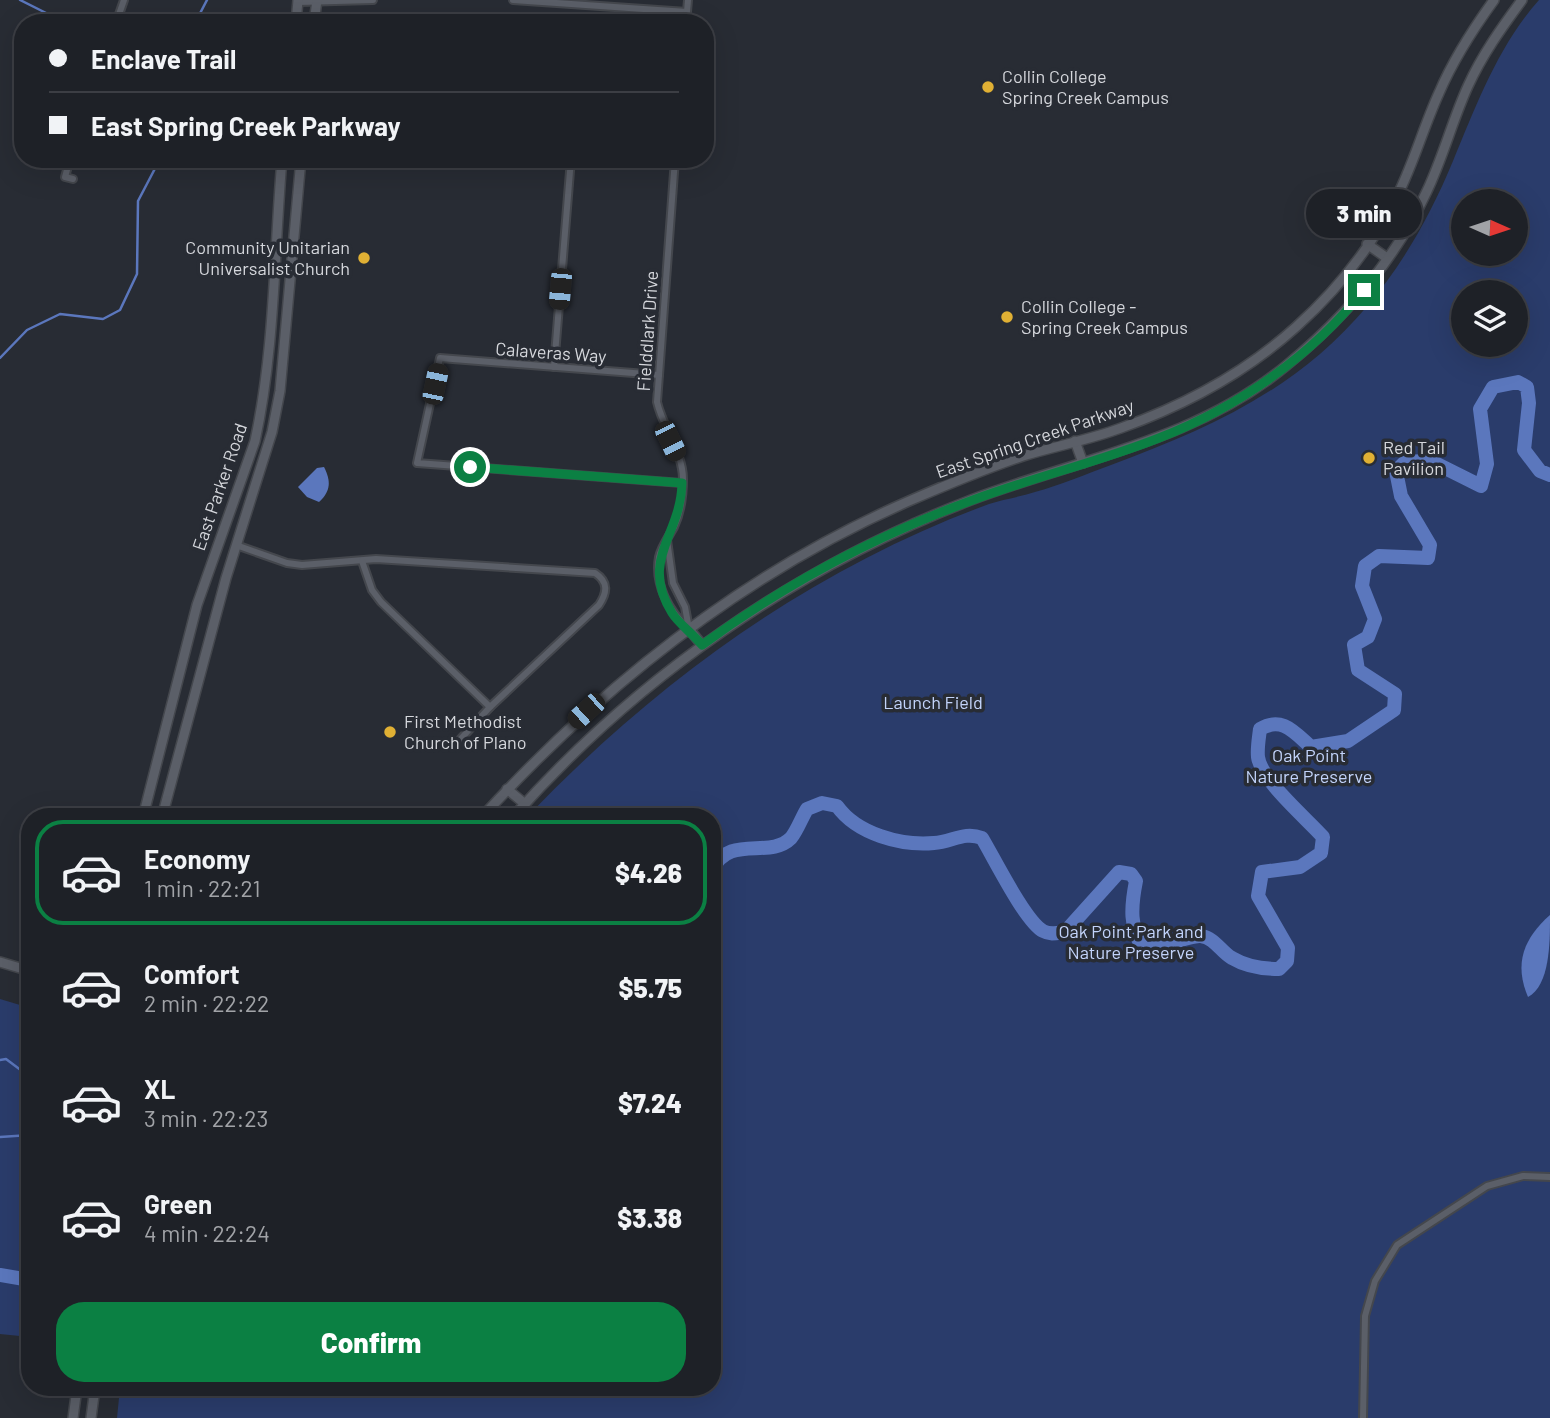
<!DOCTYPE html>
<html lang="en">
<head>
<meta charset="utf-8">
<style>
	body { margin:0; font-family:Barlow,sans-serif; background:#2b2e33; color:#f1f3f6; height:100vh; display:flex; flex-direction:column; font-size:26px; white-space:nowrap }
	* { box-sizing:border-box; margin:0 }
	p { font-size:23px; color:#a1a3a7 }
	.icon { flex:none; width:38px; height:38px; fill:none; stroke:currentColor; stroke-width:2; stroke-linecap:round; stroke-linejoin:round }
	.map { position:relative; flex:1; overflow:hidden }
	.panel { position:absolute; left:21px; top:808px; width:700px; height:588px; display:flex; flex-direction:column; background:#1e2127; border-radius:28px; box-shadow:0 7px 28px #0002,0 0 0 2px #3c3e44 }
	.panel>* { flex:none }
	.banner { position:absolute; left:14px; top:14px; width:700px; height:154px; border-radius:28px; box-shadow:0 7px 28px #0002,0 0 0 2px #3c3e44; display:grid; align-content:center; height:154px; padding:0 35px; background:#1e2127 }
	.needle { width:46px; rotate:93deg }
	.buttons { position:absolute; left:1451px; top:189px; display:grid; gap:14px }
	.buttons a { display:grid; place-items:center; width:77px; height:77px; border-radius:50%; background:#1e2127; box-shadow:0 7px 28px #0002,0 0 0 2px #3c3e44; font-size:35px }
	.end { position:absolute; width:32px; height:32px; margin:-16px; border:9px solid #0b8043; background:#fff; box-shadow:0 0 0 4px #fff }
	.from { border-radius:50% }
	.bubble { position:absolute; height:49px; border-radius:24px; background:#1e2127; box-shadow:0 7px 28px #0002,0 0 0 2px #3c3e44; font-size:23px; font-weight:800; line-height:49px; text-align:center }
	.car { position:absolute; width:21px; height:42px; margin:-21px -10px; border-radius:9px; box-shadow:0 0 5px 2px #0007; background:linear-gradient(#222 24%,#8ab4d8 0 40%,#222 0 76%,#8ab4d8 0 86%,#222 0) }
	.banner b { display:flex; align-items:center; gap:24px; height:66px; font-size:26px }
	.banner b+b { border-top:2px solid #3c3e44 }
	.banner i { width:18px; height:18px; background:#f1f3f6 }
	ul { padding:12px 0 0; list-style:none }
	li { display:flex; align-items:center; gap:21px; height:105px; margin:0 14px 10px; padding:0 21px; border:4px solid transparent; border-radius:28px }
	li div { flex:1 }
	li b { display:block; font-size:26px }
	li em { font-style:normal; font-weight:800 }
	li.selected { border-color:#0b8043 }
	li>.icon { width:63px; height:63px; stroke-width:1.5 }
	.primary-button { display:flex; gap:14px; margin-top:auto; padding:14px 35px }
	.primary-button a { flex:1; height:80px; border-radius:28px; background:#0b8043; color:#fff; font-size:28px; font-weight:800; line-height:80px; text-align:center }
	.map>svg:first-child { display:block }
	.green { fill:#2a3c6b; fill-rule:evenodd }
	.water { fill:#5b77bd }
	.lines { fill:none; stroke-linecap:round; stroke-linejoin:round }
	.stream { stroke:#5b77bd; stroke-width:2.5 }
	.river { stroke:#5b77bd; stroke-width:14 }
	.street-casing { stroke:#44474d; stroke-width:10 }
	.secondary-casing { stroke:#44474d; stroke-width:12 }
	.street { stroke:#5b5f68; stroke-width:6 }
	.secondary { stroke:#5b5f68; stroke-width:9 }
	.route { stroke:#0b8043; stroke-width:9 }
	.poi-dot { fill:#e0b034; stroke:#282c34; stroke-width:2.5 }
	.labels { text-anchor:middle; stroke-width:7; stroke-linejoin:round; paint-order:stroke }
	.poi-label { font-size:18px; fill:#d5d7dc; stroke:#282c34; text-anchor:start }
	.street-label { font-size:18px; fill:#d5d7dc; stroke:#282c34 }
	.park-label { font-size:18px; fill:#c3d4fb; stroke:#282c34 }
</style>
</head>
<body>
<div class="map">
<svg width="1550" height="1418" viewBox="0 0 1550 1418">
	<rect width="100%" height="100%" fill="#282c34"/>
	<g class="green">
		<path d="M1539 0H1550V1418H117L120 1388H712V817H527C658 680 810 570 989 504 1004 499 1020 497 1035 492 1061 485 1086 474 1111 465 1186 437 1258 407 1320 354 1381 301 1422 236 1453 161 1476 106 1498 46 1539 0ZM1463 201H1516V254H1463ZM1463 292H1516V345H1463Z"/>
		<path d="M0 999 30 1008V1337L0 1334Z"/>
	</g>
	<g class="water">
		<path d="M324 467C331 481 331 491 319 502L307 497 298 487 317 468Z"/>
		<path d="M1550 915C1550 943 1550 985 1528 997 1514 964 1523 939 1550 915Z"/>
	</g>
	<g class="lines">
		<g class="stream">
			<path d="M20 0 66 23"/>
			<path d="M195 23 207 0"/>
			<path d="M0 358 27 330 60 314 103 319 120 310 137 274 138 201 160 159"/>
			<path d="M0 1060 6 1059 30 1077"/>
			<path d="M0 1137 30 1135"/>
		</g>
		<g class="river">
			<path d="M712 870C730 833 769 860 791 838 797 831 802 817 807 809L822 803 837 806C857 834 901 846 934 843 952 842 964 831 982 838 994 858 1025 921 1043 931 1050 935 1057 933 1065 932L1119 872 1131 874 1136 881C1131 906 1129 928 1144 950 1158 948 1191 935 1201 936 1215 938 1221 952 1232 958 1247 967 1263 969 1279 969L1287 961 1288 948 1258 896 1262 872 1300 867 1321 853 1323 837C1306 818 1261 780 1258 757 1257 748 1259 738 1260 729 1282 716 1294 732 1311 747L1348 741 1394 710 1395 694 1358 670 1354 645 1368 637 1375 619 1362 586 1365 566 1379 556 1428 558 1430 545 1401 496 1396 471 1406 461 1433 462 1481 486 1487 464 1480 409 1493 387 1518 382 1527 387 1529 403 1524 450 1540 471 1550 475"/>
			<path d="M0 1275 30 1280"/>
		</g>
		<g class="street-casing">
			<g id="street">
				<path d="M513 0 687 12"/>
				<path d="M298 2 373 0"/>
				<path d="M116 23 124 0"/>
				<path d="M686 23 688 0"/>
				<path d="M70 159 65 177 73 179"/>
				<path d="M675 159 657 402C663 428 683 453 683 479 683 496 681 512 674 527 669 536 661 547 659 557 654 584 669 612 689 629"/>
				<path d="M554 367 571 159"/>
				<path d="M659 375 440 358 417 463 682 483"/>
				<path d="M667 540 673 583 685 607 689 629"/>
				<path d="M236 545 287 563 302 565 376 559 595 573C609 582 607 593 599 605L490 707 456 744"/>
				<path d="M362 561 372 590 381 602 490 707"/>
				<path d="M1363 1418 1365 1316 1375 1281 1397 1245 1487 1186 1523 1176 1550 1177"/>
			</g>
		</g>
		<g class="secondary-casing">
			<g id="secondary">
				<path d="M296 23 298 0"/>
				<path d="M314 23 317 0"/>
				<path d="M1367 244 1387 258"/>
				<path d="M1075 441 1083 463"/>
				<path d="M689 629 702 645"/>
				<path d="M507 789 525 804"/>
				<path d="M143 817 197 605 255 441C275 349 274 253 282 159"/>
				<path d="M162 817 226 578 272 432 280 391 301 159"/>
				<path d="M482 817C603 685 744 573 909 501 946 485 984 469 1023 456 1055 446 1089 440 1121 428 1185 405 1245 373 1296 327 1334 293 1368 251 1392 206 1412 170 1422 130 1439 93 1453 60 1473 29 1494 0"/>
				<path d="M513 817C638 676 795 568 971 500 1078 459 1196 441 1287 365 1344 318 1395 260 1426 193 1443 158 1452 121 1468 86 1482 55 1502 27 1522 0"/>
				<path d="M0 962 30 971"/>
				<path d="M73 1418 77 1388"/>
				<path d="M91 1418 95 1388"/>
			</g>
		</g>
		<use href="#street" class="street"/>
		<use href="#secondary" class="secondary"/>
	</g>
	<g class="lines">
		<path class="route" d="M470 467 682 483C681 536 639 559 672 613 678 623 693 634 702 645 784 585 877 535 973 500 1034 477 1099 462 1159 438 1238 407 1312 356 1364 290"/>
	</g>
	<g class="poi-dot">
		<circle cx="988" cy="87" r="7"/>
		<circle cx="364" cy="258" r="7"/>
		<circle cx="1007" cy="317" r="7"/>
		<circle cx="1369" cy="458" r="7"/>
		<circle cx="390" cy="732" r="7"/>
	</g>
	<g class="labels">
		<g class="poi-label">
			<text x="1002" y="83">Collin College<tspan x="1002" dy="21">Spring Creek Campus</tspan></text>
			<text x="350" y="254" text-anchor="end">Community Unitarian<tspan x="350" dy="21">Universalist Church</tspan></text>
			<text x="1021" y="313">Collin College -<tspan x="1021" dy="21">Spring Creek Campus</tspan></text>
			<text x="1383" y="454">Red Tail<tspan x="1383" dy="21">Pavilion</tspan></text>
			<text x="404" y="728">First Methodist<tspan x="404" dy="21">Church of Plano</tspan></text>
		</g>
		<g class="street-label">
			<text transform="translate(648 331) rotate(-86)" y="6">Fielddlark Drive</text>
			<text transform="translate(551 353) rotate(4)" y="6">Calaveras Way</text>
			<text transform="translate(1035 439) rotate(-19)" y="6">East Spring Creek Parkway</text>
			<text transform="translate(220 487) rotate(-71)" y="6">East Parker Road</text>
		</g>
		<g class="park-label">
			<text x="933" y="709">Launch Field</text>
			<text x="1309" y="762">Oak Point<tspan x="1309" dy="21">Nature Preserve</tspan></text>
			<text x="1131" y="938">Oak Point Park and<tspan x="1131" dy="21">Nature Preserve</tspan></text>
		</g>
	</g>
</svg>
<div class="buttons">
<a><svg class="needle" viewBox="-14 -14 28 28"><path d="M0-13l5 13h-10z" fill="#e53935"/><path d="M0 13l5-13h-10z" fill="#a1a3a7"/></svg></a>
<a><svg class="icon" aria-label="layers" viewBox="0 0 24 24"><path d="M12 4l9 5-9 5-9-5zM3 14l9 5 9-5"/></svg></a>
</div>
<i class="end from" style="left:470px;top:467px"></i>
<i class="end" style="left:1364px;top:290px"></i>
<div class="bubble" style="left:1306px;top:189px;width:116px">3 min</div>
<i class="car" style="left:560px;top:289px;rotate:185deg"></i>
<i class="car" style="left:435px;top:384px;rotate:12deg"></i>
<i class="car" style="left:670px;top:441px;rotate:154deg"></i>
<i class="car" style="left:586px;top:711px;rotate:228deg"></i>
<div class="banner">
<b><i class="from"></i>Enclave Trail</b>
<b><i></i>East Spring Creek Parkway</b>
</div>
<section class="panel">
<ul>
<li class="selected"><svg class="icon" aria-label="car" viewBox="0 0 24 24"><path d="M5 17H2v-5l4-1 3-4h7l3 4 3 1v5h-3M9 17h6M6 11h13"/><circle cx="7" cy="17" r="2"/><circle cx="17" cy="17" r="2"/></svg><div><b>Economy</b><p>1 min · 22:21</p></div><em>$4.26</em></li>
<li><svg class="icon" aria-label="car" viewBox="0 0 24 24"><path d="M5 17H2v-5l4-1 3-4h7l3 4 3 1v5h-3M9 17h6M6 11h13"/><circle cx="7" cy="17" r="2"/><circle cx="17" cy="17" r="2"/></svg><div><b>Comfort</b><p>2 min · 22:22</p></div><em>$5.75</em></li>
<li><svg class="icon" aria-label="car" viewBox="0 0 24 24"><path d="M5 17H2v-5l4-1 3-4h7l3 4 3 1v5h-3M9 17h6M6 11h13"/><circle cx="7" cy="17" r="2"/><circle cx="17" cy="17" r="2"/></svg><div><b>XL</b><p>3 min · 22:23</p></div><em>$7.24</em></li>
<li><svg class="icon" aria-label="car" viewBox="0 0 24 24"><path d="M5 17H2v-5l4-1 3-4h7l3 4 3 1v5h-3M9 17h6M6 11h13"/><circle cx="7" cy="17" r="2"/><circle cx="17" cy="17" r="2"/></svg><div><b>Green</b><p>4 min · 22:24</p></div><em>$3.38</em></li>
</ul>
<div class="primary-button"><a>Confirm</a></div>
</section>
</div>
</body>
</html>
